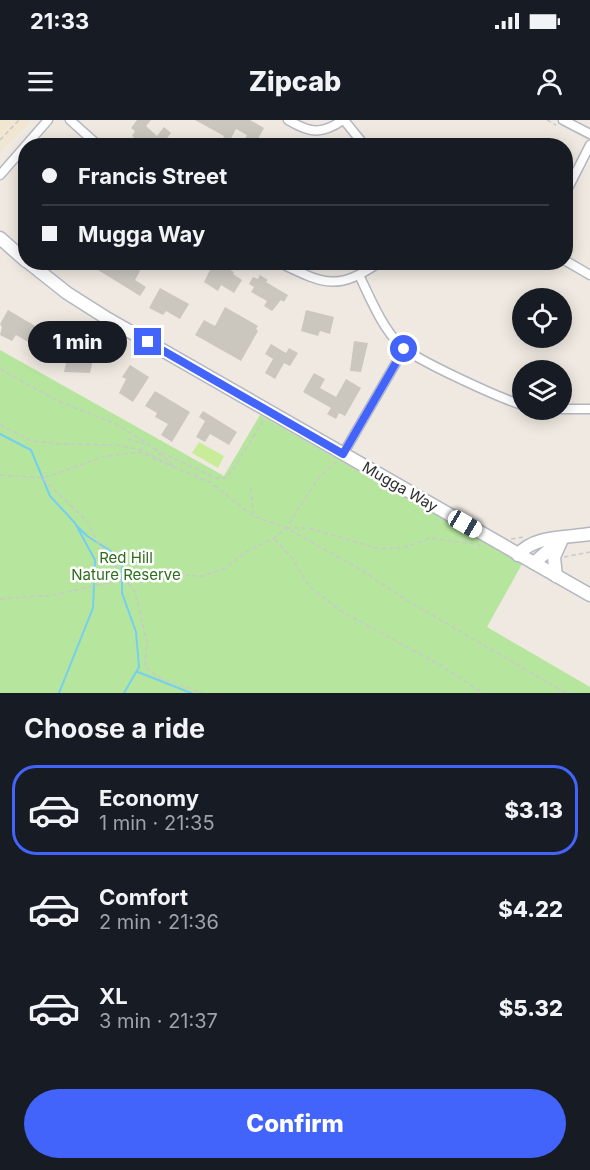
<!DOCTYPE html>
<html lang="en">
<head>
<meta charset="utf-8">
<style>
	body { margin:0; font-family:Inter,sans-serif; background:#20242c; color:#f1f3f6; height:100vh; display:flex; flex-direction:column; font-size:22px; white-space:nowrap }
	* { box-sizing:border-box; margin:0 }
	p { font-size:20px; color:#9ea1a6 }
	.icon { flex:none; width:33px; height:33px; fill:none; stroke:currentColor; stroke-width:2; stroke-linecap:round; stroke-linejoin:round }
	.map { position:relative; height:573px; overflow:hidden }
	.panel { display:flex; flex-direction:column; background:#171b24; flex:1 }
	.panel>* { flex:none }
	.guide { position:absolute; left:18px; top:18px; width:555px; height:132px; border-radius:24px; box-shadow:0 3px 15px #0003; display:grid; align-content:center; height:132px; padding:0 24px; background:#171b24 }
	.tools { position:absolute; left:512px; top:168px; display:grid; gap:12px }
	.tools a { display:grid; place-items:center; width:60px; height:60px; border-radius:50%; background:#171b24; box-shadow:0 3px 15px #0003; font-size:30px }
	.end { position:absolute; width:27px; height:27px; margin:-14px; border:8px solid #4264fb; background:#fff; box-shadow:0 0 0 3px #fff }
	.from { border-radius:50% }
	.bubble { position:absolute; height:42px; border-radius:21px; background:#171b24; box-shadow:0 3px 15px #0003; font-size:20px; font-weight:800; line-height:42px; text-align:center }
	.car { position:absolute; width:18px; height:36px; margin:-18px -9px; border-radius:8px; box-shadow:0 0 4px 2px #0007; background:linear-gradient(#fff 24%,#345 0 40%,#fff 0 76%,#345 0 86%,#fff 0) }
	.guide b { display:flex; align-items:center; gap:21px; height:57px; font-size:22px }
	.guide b+b { border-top:2px solid #363941 }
	.guide i { width:15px; height:15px; background:#f1f3f6 }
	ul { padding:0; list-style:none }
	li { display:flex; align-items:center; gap:18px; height:90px; margin:0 12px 9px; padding:0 12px; border:3px solid transparent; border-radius:24px }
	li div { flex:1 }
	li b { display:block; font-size:22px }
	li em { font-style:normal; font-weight:800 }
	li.selected { border-color:#4264fb }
	li>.icon { width:54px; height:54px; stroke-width:1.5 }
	h2 { padding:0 24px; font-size:27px; line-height:72px }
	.action { display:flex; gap:12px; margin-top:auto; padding:12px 24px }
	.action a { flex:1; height:69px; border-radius:36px; background:#4264fb; color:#fff; font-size:24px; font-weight:800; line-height:69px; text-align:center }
	.status { display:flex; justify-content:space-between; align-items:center; height:42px; padding:0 30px; background:#171b24; direction:ltr }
	.status svg { height:16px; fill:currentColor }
	header { display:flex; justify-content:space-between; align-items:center; height:78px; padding:0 24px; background:#171b24; font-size:27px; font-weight:800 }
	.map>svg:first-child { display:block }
	.education { fill:#f0e6d1 }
	.green { fill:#b6e59e }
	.pitch { fill:#c9ec9a }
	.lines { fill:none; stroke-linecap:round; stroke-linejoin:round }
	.stream { stroke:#75cff0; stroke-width:2 }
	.building { fill:#cbc7bf }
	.street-casing { stroke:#b4b7c1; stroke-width:11 }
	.secondary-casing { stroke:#b4b7c1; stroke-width:15 }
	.path { stroke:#c9c9c9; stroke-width:1.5; stroke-dasharray:4.5 3; stroke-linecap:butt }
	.street { stroke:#fff; stroke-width:8 }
	.secondary { stroke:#fff; stroke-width:12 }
	.route { stroke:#4264fb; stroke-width:8 }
	.labels { text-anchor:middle; stroke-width:5; stroke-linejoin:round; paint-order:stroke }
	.street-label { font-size:15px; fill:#2e2e2e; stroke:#fff }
	.park-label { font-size:15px; fill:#2c6e1b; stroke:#fff }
</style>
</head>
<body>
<div class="status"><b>21:33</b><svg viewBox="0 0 49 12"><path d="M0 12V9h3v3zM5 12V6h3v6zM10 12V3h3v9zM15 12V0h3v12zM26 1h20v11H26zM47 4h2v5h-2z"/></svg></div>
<header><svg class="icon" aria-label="menu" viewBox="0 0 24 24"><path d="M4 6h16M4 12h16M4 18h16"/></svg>Zipcab<svg class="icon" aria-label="person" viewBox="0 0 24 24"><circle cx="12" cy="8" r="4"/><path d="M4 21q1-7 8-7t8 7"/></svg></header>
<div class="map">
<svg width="590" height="573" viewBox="0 0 590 573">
	<rect width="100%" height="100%" fill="#efe9e1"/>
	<path class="education" d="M0 0H31L0 33Z"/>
	<path class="green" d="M0 230 224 356 260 295 522 444 487 507 590 567V573H0Z"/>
	<path class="pitch" d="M199 322 224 336 218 348 192 333Z"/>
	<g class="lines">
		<g class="stream">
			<path d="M0 314 31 330 50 376 75 403 95 440 93 488 59 573"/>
			<path d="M77 406 87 416 114 433 122 446V473L136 512 139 547 124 573"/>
			<path d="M138 552 191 573"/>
		</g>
	</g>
	<g class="building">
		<path d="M137 0H151L146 6 157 16 164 7 171 13 165 21 171 26H144L132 16 135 11 131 8Z"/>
		<path d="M195 0H250L264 8 254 26H242L247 15 236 9 227 26H219L224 16Z"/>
		<path d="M85 142H107L118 149 121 145 129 150 132 146 140 151 135 160 146 167 140 176Z"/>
		<path d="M214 142 234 152 233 154 242 160 234 173 221 165 218 171 204 162Z"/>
		<path d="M260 155 268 160 266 162 288 175 284 182 281 180 272 191 264 186 267 181 251 172 254 167 249 164 253 157 258 159Z"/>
		<path d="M160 168 189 184 180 199 166 191 163 195 149 188Z"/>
		<path d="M225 187 258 206 256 209 258 211 241 241 195 215 204 200 215 206Z"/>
		<path d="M8 190 42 210 39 215 53 218 70 226 100 232 98 241 93 240 90 253 64 252 66 243 39 236 42 230 16 215 12 221 0 215 2 207 0 204Z"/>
		<path d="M306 190 334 197 330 214 320 211 318 216 301 211Z"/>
		<path d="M354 221 368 223 361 252 350 251Z"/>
		<path d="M271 224 286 233 289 228 298 233 290 246 284 243 275 259 265 253 273 239 265 234Z"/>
		<path d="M130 245 149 257 133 282 119 273 126 259 122 257Z"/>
		<path d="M314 253 325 259 320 268 336 277 346 259 361 268 345 296 339 293 336 299 327 294 331 288 303 272Z"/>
		<path d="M155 271 190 292 172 322 161 315 168 304 155 297 157 293 145 286Z"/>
		<path d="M203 291 237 312 229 325 210 314 205 322 196 317 205 301 199 297Z"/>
	</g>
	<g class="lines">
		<g class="street-casing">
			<g id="street">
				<path d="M70 0 99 26"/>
				<path d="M288 0C310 13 321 15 343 0"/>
				<path d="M344 0 365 26"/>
				<path d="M563 0 590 14"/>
				<path d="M0 55 48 0"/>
				<path d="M566 72 590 25"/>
				<path d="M566 141 590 155"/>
				<path d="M278 142C324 164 336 172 380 142"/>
				<path d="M360 157C371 180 382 207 400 225 415 240 500 278 522 285"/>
				<path d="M561 289H590"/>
				<path d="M343 334 404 229"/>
			</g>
		</g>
		<g class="secondary-casing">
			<g id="secondary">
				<path d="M0 118 26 141"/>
				<path d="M28 142 67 173 108 199 590 475"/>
				<path d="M518 435C534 415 567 418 590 414"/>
				<path d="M534 443 559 421"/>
				<path d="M556 456 554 437 562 419"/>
			</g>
		</g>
		<g class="path">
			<path d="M547 0 556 5"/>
			<path d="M0 20 19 0"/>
			<path d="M0 249 58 281 116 304 152 327 176 348"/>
			<path d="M0 305 32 321 59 324 117 325 142 330 173 347"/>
			<path d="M127 319 145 324"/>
			<path d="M154 329 216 358H227L264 300"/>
			<path d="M0 355 43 358 106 336 139 332 211 363 253 396 286 408 360 449 408 481 566 573"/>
			<path d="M43 359 86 400 98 423 135 472 147 522 145 547 158 557 203 573"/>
			<path d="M251 368 253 394"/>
			<path d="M287 408H308L380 429 406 427 430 418 481 425"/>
			<path d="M275 419 292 438 310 467 341 491 442 546 483 573"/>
			<path d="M511 419 524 417"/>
			<path d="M564 437 590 432"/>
			<path d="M0 479 54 475 147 454 202 456 224 449 246 432 274 418 286 408 317 360 335 342"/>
		</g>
		<use href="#street" class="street"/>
		<use href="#secondary" class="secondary"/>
	</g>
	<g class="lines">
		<path class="route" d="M148 222 343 334 404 229"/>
	</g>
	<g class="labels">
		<g class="street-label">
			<text transform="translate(400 367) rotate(30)" y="5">Mugga Way</text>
		</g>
		<g class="park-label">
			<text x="126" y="443">Red Hill<tspan x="126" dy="17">Nature Reserve</tspan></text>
		</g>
	</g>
</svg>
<div class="tools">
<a><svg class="icon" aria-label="locate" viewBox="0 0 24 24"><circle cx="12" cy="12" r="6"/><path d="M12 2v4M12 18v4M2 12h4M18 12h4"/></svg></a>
<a><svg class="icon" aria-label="layers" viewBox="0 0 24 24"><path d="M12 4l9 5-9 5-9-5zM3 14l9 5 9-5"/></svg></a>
</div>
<i class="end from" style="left:404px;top:229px"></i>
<i class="end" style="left:148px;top:222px"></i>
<div class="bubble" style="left:28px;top:201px;width:99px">1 min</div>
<i class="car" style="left:465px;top:404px;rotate:120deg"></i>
<div class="guide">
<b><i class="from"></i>Francis Street</b>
<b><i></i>Mugga Way</b>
</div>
</div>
<section class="panel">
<h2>Choose a ride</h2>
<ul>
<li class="selected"><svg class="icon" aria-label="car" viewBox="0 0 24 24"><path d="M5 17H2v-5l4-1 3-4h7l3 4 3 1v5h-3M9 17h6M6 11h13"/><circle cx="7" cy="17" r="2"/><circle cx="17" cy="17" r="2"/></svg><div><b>Economy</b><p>1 min · 21:35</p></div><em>$3.13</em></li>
<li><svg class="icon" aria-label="car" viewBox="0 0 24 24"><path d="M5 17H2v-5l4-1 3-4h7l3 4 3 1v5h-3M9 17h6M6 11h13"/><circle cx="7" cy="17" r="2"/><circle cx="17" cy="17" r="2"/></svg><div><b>Comfort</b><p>2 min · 21:36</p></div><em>$4.22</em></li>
<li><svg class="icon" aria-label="car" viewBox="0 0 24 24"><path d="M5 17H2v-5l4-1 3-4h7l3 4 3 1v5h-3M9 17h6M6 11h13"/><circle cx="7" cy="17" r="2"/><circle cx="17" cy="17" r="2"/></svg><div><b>XL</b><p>3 min · 21:37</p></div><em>$5.32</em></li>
</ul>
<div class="action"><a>Confirm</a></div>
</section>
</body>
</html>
